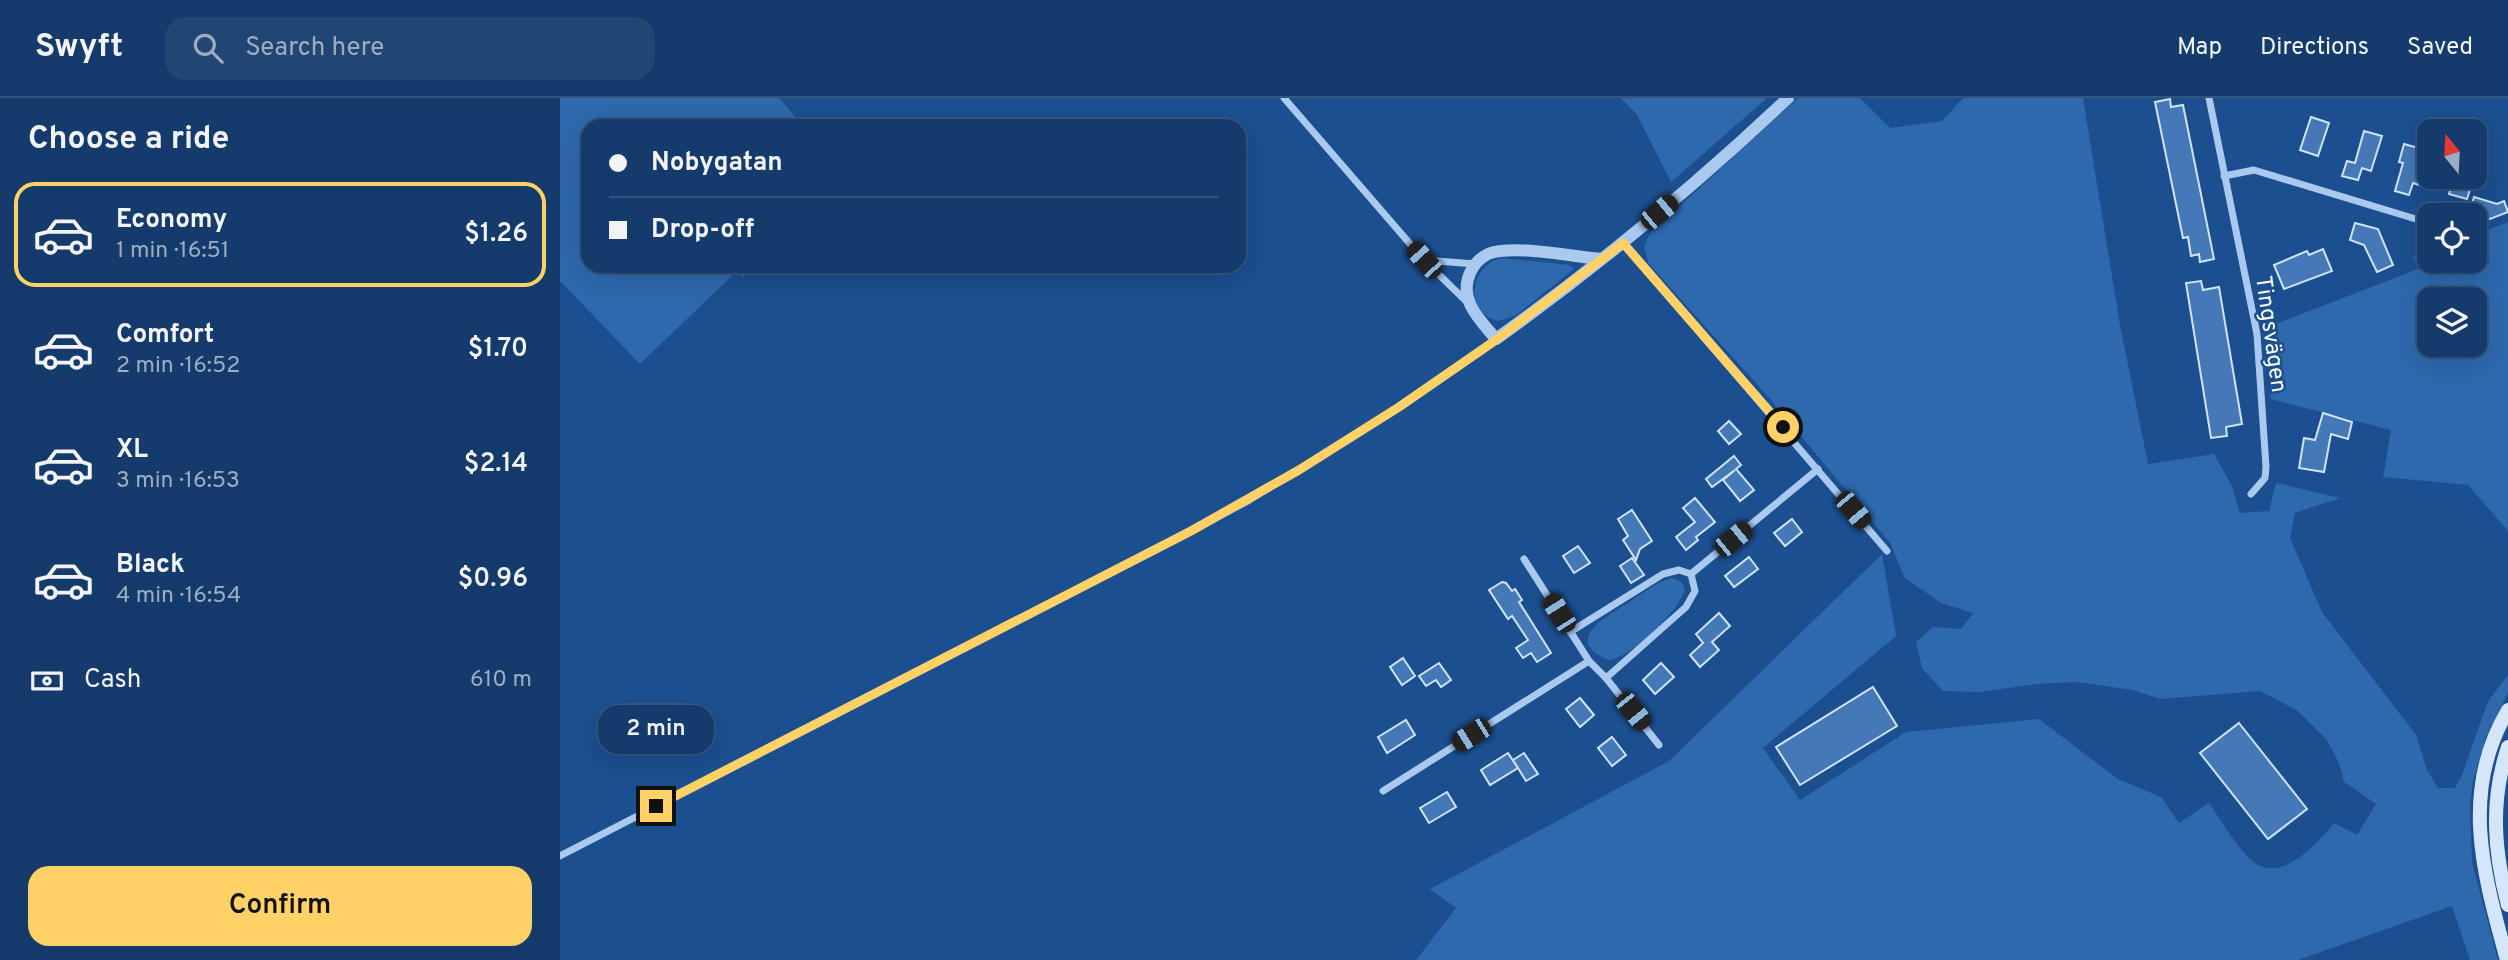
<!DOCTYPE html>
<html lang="en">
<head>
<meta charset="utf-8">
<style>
	body { margin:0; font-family:Overpass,sans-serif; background:#214673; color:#f1f3f6; height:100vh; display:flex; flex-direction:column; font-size:26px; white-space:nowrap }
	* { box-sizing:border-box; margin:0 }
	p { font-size:23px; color:#9dadc1 }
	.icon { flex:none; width:38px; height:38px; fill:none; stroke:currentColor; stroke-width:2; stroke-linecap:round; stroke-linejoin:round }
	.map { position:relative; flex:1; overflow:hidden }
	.sheet { display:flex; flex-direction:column; background:#143b6b; width:560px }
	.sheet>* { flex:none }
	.banner { position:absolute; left:21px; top:21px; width:665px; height:154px; border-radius:21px; box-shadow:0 7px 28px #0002,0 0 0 2px #33557e; display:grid; align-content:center; height:154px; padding:0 28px; background:#143b6b }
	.needle { width:46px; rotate:342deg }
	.buttons { position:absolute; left:1857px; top:21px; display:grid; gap:14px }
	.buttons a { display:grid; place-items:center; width:70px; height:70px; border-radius:14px; background:#143b6b; box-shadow:0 7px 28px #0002,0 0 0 2px #33557e; font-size:35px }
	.end { position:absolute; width:32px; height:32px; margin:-16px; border:9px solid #ffd166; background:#111; box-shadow:0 0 0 4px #111 }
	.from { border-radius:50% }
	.bubble { position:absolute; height:49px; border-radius:21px; background:#143b6b; box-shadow:0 7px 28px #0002,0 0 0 2px #33557e; font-size:23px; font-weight:600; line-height:49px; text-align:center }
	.car { position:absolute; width:21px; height:42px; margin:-21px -10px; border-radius:9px; box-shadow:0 0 5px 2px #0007; background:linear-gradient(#222 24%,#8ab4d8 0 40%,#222 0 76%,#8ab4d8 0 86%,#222 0) }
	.banner b { display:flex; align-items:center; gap:24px; height:66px; font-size:26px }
	.banner b+b { border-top:2px solid #33557e }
	.banner i { width:18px; height:18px; background:#f1f3f6 }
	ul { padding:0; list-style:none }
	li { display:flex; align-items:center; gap:21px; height:105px; margin:0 14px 10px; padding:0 14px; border:4px solid transparent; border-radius:21px }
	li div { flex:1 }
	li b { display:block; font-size:26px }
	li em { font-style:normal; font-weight:600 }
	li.active { border-color:#ffd166 }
	li>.icon { width:63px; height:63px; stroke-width:1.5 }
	h2 { padding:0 28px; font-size:32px; line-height:84px }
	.pay { display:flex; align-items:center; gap:18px; height:77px; padding:0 28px; font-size:26px }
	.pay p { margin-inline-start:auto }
	.action { display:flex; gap:14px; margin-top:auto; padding:14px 28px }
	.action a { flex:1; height:80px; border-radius:21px; background:#ffd166; color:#111; font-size:28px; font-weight:600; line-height:80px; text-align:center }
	header { display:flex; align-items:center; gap:42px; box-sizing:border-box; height:98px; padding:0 35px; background:#143b6b; border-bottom:2px solid #33557e }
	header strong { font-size:33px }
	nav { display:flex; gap:38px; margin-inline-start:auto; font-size:24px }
	.search { width:490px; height:63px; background:#214673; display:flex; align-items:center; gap:18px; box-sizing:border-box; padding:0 24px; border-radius:21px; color:#9dadc1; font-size:26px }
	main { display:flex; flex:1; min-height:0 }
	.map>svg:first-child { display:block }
	.green { fill:#2e69ad; fill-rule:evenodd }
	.building { fill:#4478b7; stroke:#cfe3fa; stroke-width:2 }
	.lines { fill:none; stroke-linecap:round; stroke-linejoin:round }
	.minor { stroke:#a9c9ee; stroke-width:7 }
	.tertiary { stroke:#a9c9ee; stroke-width:12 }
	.secondary { stroke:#d6e6fa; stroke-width:14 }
	.route { stroke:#ffd166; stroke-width:9 }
	.labels { text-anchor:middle; stroke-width:5; stroke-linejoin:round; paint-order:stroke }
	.street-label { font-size:23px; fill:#fff; stroke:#1b4f8f }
</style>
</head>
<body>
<header>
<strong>Swyft</strong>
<div class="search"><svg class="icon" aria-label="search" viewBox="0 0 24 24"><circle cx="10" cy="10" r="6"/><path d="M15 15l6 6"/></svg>Search here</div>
<nav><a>Map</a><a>Directions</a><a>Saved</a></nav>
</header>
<main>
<section class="sheet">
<h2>Choose a ride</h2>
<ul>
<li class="active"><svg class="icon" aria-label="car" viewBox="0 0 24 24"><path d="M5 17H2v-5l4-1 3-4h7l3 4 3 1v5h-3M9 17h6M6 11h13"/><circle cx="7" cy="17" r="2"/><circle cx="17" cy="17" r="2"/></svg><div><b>Economy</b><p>1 min · 16:51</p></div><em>$1.26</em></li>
<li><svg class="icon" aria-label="car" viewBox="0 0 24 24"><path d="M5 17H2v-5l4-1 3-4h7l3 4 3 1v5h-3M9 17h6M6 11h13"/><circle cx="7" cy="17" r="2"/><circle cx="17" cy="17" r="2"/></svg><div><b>Comfort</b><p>2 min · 16:52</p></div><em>$1.70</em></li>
<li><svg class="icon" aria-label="car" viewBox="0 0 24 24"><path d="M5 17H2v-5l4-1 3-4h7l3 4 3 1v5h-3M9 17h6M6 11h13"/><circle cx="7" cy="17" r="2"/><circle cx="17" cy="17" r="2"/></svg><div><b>XL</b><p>3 min · 16:53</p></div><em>$2.14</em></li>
<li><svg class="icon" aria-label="car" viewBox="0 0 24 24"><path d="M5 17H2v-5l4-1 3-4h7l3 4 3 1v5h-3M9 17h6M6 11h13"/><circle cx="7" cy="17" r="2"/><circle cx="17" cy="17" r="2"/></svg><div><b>Black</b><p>4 min · 16:54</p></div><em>$0.96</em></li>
</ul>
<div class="pay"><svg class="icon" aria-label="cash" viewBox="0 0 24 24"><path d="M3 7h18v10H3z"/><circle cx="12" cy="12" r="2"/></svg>Cash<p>610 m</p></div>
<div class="action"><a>Confirm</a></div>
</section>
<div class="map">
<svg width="1948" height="862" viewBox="0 0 1948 862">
	<rect width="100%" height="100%" fill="#1b4f8f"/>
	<g class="green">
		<path d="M0 0H219L243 28H28V168H195L183 179 177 173 80 266 0 183Z"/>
		<path d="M1061 0H1207L1111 84 1077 17Z"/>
		<path d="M1238 0H1300L1330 30 1382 23 1403 0H1523L1560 227 1588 366 1654 356 1672 388 1680 415 1709 413 1716 385 1780 400 1735 415 1730 440 1762 514 1856 637 1867 672 1878 690H1895L1902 677 1928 603 1948 577V595L1927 636 1913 683 1910 707 1912 764 1938 862H1910L1892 808 1738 862H856L896 810 870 791 1109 663 1322 456 1336 538 1203 650 1240 702 1346 634 1479 621 1558 681 1601 699 1619 725 1649 705C1661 722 1672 742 1687 758 1717 791 1754 749 1774 725L1797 737 1816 706 1784 684 1779 665 1767 642 1738 613 1700 593 1601 601 1572 592 1517 584 1477 586 1419 594 1383 593 1362 570 1356 544 1373 529 1401 531 1413 515 1381 505 1345 480 1330 445 1211 302 1089 166 1084 150 1089 136Z"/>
		<path d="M1948 124V433L1908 387 1823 379 1831 332 1711 301 1705 230 1858 171 1853 159 1869 153V163H1914L1915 137ZM1869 201H1914V247H1869Z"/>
		<path d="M942 160 1010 167 1014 171 955 218 938 223C903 214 909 167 942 160Z"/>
		<path d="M1111 480 1121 483 1125 491C1120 512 1071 560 1049 562 1001 543 1047 518 1068 505 1082 496 1095 485 1111 480Z"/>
	</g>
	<g class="building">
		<path d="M1610 1 1611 9 1623 7 1654 161 1640 164 1639 156 1631 158 1628 139 1623 140 1595 4Z"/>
		<path d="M1751 19 1769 25 1758 58 1740 52Z"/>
		<path d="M1804 33 1822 38 1811 73 1802 70 1798 82 1782 78 1787 63 1795 65Z"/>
		<path d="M1844 46 1869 53 1866 72 1863 71 1859 87 1853 85 1849 97 1835 93 1843 65 1839 64Z"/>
		<path d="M1894 79H1914L1907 101 1889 96Z"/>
		<path d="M1914 99 1937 106 1944 103 1948 114 1930 121 1909 115Z"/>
		<path d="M1795 125 1818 131 1833 167 1817 174 1804 147 1790 142Z"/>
		<path d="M1763 151 1772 173 1724 191 1714 167 1747 153 1749 157Z"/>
		<path d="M1641 183 1643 192 1659 189 1682 326 1666 329 1667 338 1651 340 1626 185Z"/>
		<path d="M1763 315 1792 324 1788 341 1771 336 1764 374 1739 370 1744 340 1755 342Z"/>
		<path d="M1169 323 1181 336 1169 346 1158 333Z"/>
		<path d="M1174 358 1181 367 1176 371 1194 392 1180 403 1163 382 1175 372 1152 389 1146 381Z"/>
		<path d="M1135 400 1155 424 1136 439 1138 442 1126 452 1116 439 1135 424 1123 410Z"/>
		<path d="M1072 412 1092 443 1080 451 1076 462 1063 442 1068 438 1058 421Z"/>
		<path d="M1232 421 1242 434 1225 448 1214 435Z"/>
		<path d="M1018 448 1030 465 1014 475 1003 458Z"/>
		<path d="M1189 459 1198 471 1174 489 1165 478Z"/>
		<path d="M1072 460 1084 477 1071 485 1060 468Z"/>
		<path d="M942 484 946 485 952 493 955 491 962 502 959 504 991 555 977 564 971 555 963 560 956 550 968 542 952 518 948 521 929 492Z"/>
		<path d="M1159 515 1170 528 1152 544 1159 552 1140 569 1130 557 1143 545 1136 536Z"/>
		<path d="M843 560 855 578 842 587 830 569Z"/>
		<path d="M879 565 891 582 881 589 876 582 866 588 859 578Z"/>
		<path d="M1101 565 1114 579 1095 596 1083 582Z"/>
		<path d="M1313 589 1337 628 1240 687 1216 649Z"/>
		<path d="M1020 600 1034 617 1020 629 1006 611Z"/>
		<path d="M846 622 855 637 827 655 818 639Z"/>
		<path d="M1679 625 1747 711 1708 741 1640 655Z"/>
		<path d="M1052 639 1066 657 1052 668 1038 650Z"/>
		<path d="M948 655 958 670 930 687 921 672Z"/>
		<path d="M964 655 978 676 966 683 953 662Z"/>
		<path d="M887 694 896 709 869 725 860 710Z"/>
	</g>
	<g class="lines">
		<g class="minor">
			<path d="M724 0 864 162 908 205"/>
			<path d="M1649 0 1697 236 1706 369 1705 380 1691 396"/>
			<path d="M1664 78 1694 72 1869 125"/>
			<path d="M1063 145 1327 453"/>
			<path d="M864 162 915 166"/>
			<path d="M964 461 1029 563 1046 580 1099 647"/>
			<path d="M1131 476 1258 371"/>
			<path d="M1010 534 1103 476 1119 472 1131 476 1135 493 1126 509 1046 580"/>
			<path d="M823 693 1029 563"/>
			<path d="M0 758 686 404 839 309 936 241"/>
		</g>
		<path class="tertiary" d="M1042 161C1014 159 953 146 928 156 920 160 914 166 910 175 898 202 920 222 936 241 1038 168 1136 87 1228 0"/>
		<g class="secondary">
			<path d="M1948 649C1930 703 1934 753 1948 807"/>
			<path d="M1947 862C1924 778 1899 694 1948 612"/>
		</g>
	</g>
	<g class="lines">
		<path class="route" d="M96 708 631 433 739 372 839 309 936 242 1063 145 1223 329"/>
	</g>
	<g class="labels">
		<g class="street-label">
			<text transform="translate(1712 236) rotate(82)" y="8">Tingsvägen</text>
		</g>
	</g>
</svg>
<div class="buttons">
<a><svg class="needle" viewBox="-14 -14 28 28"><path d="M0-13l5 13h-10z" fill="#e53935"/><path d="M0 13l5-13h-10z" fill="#9dadc1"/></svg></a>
<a><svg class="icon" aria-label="locate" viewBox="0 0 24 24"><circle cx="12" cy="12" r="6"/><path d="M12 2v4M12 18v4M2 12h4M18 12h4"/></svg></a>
<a><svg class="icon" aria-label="layers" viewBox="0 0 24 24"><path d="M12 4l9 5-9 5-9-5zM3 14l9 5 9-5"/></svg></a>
</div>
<i class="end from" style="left:1223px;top:329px"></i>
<i class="end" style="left:96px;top:708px"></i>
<div class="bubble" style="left:38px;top:607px;width:116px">2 min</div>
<i class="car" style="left:1099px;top:114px;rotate:50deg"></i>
<i class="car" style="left:864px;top:162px;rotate:318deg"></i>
<i class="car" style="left:1293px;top:412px;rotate:140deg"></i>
<i class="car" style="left:1173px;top:441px;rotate:51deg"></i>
<i class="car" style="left:999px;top:515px;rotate:328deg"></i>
<i class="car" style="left:1073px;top:613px;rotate:141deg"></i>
<i class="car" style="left:911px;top:637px;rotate:238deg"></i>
<div class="banner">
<b><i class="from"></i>Nobygatan</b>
<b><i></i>Drop-off</b>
</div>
</div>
</main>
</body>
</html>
